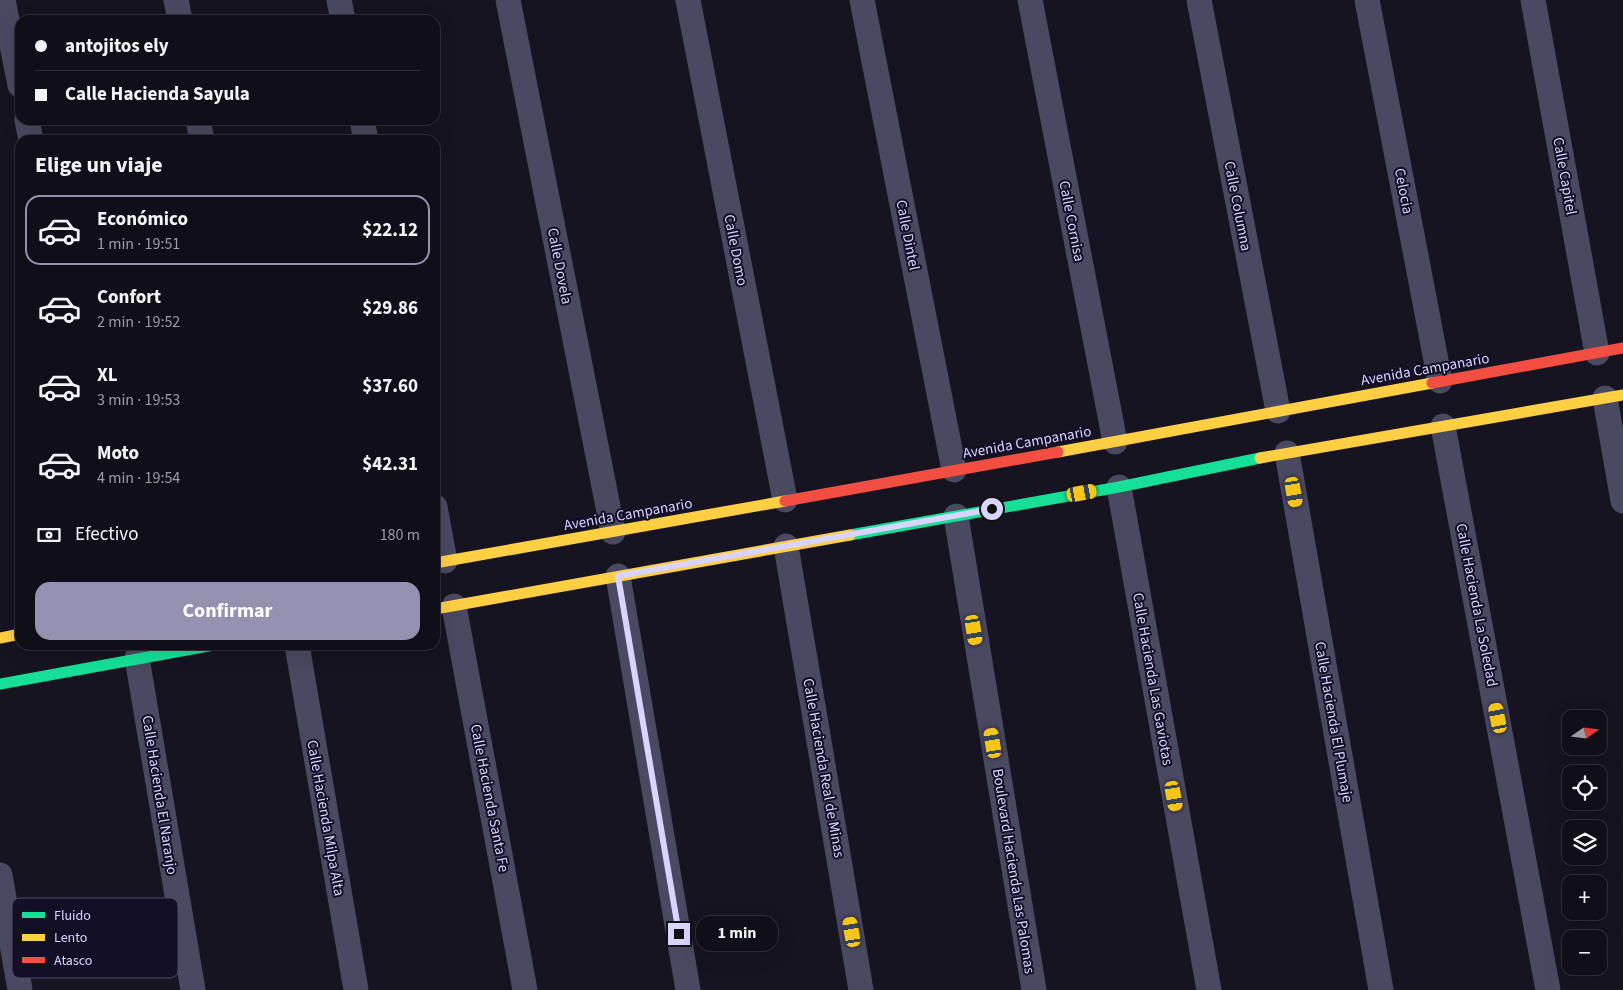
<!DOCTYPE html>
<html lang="es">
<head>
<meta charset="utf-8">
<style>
	body { margin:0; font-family:"Source Sans 3",sans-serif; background:#191822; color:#f1f3f6; height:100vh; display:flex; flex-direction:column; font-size:19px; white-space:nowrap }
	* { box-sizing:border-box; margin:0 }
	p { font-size:16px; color:#9c9ca2 }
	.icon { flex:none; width:28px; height:28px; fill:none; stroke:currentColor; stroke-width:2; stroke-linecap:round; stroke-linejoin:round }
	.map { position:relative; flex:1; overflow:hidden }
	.details { position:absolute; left:15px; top:135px; width:425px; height:515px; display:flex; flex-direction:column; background:#100f19; border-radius:15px; box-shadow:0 5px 20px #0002,0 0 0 1px #302f38 }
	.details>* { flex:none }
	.top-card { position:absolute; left:15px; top:15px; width:425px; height:110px; border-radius:15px; box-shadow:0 5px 20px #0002,0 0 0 1px #302f38; display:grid; align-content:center; height:110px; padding:0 20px; background:#100f19 }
	.needle { width:32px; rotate:76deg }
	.controls { position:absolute; left:1562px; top:710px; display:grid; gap:10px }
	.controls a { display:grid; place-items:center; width:45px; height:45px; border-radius:10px; background:#100f19; box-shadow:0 5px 20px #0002,0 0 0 1px #302f38; font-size:25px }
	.end { position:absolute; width:22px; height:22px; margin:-11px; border:6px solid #d9d4ff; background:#111; box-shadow:0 0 0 2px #111 }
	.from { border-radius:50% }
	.bubble { position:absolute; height:35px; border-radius:15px; background:#100f19; box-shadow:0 5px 20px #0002,0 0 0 1px #302f38; font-size:16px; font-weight:700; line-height:35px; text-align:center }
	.car { position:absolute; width:15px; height:30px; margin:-15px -8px; border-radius:6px; box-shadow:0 0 4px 1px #0007; background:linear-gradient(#f5c518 24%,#345 0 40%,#f5c518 0 76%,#345 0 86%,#f5c518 0) }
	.top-card b { display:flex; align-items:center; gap:18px; height:48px; font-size:19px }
	.top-card b+b { border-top:1px solid #302f38 }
	.top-card i { width:12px; height:12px; background:#f1f3f6 }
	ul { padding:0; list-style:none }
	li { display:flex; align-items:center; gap:15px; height:70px; margin:0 10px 8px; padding:0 10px; border:2px solid transparent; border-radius:15px }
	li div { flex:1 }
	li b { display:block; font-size:19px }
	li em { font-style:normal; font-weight:700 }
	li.current { border-color:#9591b1 }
	li>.icon { width:45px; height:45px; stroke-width:1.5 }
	h2 { padding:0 20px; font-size:22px; line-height:60px }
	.pay { display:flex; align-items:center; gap:12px; height:55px; padding:0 20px; font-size:19px }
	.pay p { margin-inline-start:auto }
	.cta { display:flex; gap:10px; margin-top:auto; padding:10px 20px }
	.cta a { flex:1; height:58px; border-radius:15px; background:#9591b1; color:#fff; font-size:20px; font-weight:700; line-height:58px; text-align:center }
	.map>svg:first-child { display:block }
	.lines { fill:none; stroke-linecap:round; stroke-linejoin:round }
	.street { stroke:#4a4962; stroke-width:25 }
	.fast { stroke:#16e098; stroke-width:11 }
	.slow { stroke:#ffcf43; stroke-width:11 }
	.jam { stroke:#f24e42; stroke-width:11 }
	.route { stroke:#d9d4ff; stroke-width:6 }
	.labels { text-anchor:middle; stroke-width:4; stroke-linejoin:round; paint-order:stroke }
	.street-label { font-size:15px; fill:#d9d4ff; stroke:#130f26 }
	.key { fill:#130f26; stroke:#4e4a67; stroke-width:1 }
	.key-label { font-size:14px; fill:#d9d4ff }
</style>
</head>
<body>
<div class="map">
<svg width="1623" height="990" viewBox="0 0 1623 990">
	<rect width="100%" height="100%" fill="#161421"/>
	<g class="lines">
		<g class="street">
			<path d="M3 0 20 85"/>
			<path d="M176 0 180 20"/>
			<path d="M339 0 343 20"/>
			<path d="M508 0 613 532"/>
			<path d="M688 0 785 500"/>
			<path d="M862 0 954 470"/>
			<path d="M1030 0 1115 442"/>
			<path d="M1199 0 1278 411"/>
			<path d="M1367 0 1440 381"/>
			<path d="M1533 0 1597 353"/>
			<path d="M27 120 31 140"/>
			<path d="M198 120 202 140"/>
			<path d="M362 120 366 140"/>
			<path d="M1605 398 1623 501"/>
			<path d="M1443 426 1548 990"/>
			<path d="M1287 453 1381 990"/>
			<path d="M1119 487 1209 990"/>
			<path d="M435 507 445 561"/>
			<path d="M956 516 1034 990"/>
			<path d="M786 546 861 990"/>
			<path d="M618 576 688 990"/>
			<path d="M454 606 525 990"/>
			<path d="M297 645 356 990"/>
			<path d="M137 658 193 990"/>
			<path d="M0 875 20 990"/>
		</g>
		<g class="fast">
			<path d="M850 535 1119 487 1260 458"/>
			<path d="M0 684 214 645"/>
		</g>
		<g class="slow">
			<path d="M1058 452 1432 383"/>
			<path d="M1260 458 1623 395"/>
			<path d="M435 563 785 501"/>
			<path d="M435 609 850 535"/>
			<path d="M0 638 20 634"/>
		</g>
		<g class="jam">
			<path d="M1432 383 1623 348"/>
			<path d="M785 501 1058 452"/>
		</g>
	</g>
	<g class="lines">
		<path class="route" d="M679 934 618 576 992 509"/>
	</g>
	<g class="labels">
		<g class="street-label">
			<text transform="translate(1565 176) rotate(80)" y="5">Calle Capitel</text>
			<text transform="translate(1404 191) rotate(79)" y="5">Celocia</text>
			<text transform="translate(1238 206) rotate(79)" y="5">Calle Columna</text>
			<text transform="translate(1072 221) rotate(79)" y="5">Calle Cornisa</text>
			<text transform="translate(908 235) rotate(79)" y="5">Calle Dintel</text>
			<text transform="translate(736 250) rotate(79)" y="5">Calle Domo</text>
			<text transform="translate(560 266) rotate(79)" y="5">Calle Dovela</text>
			<text transform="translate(1425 369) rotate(-10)" y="5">Avenida Campanario</text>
			<text transform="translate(1027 442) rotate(-10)" y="5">Avenida Campanario</text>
			<text transform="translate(628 514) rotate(-10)" y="5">Avenida Campanario</text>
			<text transform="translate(1477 605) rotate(79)" y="5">Calle Hacienda La Soledad</text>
			<text transform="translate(1153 679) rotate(80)" y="5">Calle Hacienda Las Gaviotas</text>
			<text transform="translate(1334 722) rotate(80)" y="5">Calle Hacienda El Plumaje</text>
			<text transform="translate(824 768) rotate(80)" y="5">Calle Hacienda Real de Minas</text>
			<text transform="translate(160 795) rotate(81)" y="5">Calle Hacienda El Naranjo</text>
			<text transform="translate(490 798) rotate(79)" y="5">Calle Hacienda Santa Fe</text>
			<text transform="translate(326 818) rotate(80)" y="5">Calle Hacienda Milpa Alta</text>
			<text transform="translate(1014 871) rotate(81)" y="5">Boulevard Hacienda Las Palomas</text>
		</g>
	</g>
	<rect x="12" y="898" width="166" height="80" rx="8" class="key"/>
	<rect x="22" y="912" width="23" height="6" fill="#16e098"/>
	<rect x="22" y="934" width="23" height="7" fill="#ffcf43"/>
	<rect x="22" y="957" width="23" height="6" fill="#f24e42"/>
	<g class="key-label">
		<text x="54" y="920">Fluido</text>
		<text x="54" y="942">Lento</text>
		<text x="54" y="965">Atasco</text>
	</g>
</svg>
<div class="controls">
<a><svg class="needle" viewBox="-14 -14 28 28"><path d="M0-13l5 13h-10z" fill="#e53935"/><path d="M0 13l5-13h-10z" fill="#9c9ca2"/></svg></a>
<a><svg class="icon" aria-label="locate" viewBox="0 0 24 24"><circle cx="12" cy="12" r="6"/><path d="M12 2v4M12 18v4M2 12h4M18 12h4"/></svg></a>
<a><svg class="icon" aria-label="layers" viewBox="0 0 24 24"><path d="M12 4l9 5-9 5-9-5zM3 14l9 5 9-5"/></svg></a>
<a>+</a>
<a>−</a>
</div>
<i class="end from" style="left:992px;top:509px"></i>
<i class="end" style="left:679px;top:934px"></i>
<div class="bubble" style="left:696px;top:916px;width:82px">1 min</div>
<i class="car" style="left:1294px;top:492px;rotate:170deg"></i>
<i class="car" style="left:1082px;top:493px;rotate:80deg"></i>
<i class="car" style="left:974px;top:630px;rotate:171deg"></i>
<i class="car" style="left:1498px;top:718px;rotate:349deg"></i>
<i class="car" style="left:993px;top:743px;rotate:351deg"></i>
<i class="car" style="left:1174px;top:796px;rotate:170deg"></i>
<i class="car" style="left:852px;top:932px;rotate:350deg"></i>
<div class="top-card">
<b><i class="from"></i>antojitos ely</b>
<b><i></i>Calle Hacienda Sayula</b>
</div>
<section class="details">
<h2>Elige un viaje</h2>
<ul>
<li class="current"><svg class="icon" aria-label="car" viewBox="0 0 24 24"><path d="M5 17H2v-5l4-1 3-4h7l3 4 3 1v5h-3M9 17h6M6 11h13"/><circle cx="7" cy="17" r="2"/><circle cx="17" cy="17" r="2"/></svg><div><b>Económico</b><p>1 min · 19:51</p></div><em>$22.12</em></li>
<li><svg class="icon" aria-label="car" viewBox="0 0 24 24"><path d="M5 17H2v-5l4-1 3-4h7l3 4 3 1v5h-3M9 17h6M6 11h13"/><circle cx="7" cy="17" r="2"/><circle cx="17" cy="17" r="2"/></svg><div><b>Confort</b><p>2 min · 19:52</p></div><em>$29.86</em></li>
<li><svg class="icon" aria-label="car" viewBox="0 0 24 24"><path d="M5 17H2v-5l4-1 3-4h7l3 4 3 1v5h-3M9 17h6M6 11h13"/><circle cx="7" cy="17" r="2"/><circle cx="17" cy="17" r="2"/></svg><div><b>XL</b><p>3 min · 19:53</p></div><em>$37.60</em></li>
<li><svg class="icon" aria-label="car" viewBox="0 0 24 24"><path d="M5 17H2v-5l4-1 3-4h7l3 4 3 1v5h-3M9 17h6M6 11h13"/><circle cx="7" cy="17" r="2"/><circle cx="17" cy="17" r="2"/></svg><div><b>Moto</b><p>4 min · 19:54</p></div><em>$42.31</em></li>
</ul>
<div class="pay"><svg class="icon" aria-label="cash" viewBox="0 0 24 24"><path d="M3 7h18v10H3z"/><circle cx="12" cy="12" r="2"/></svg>Efectivo<p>180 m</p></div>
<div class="cta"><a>Confirmar</a></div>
</section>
</div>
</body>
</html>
